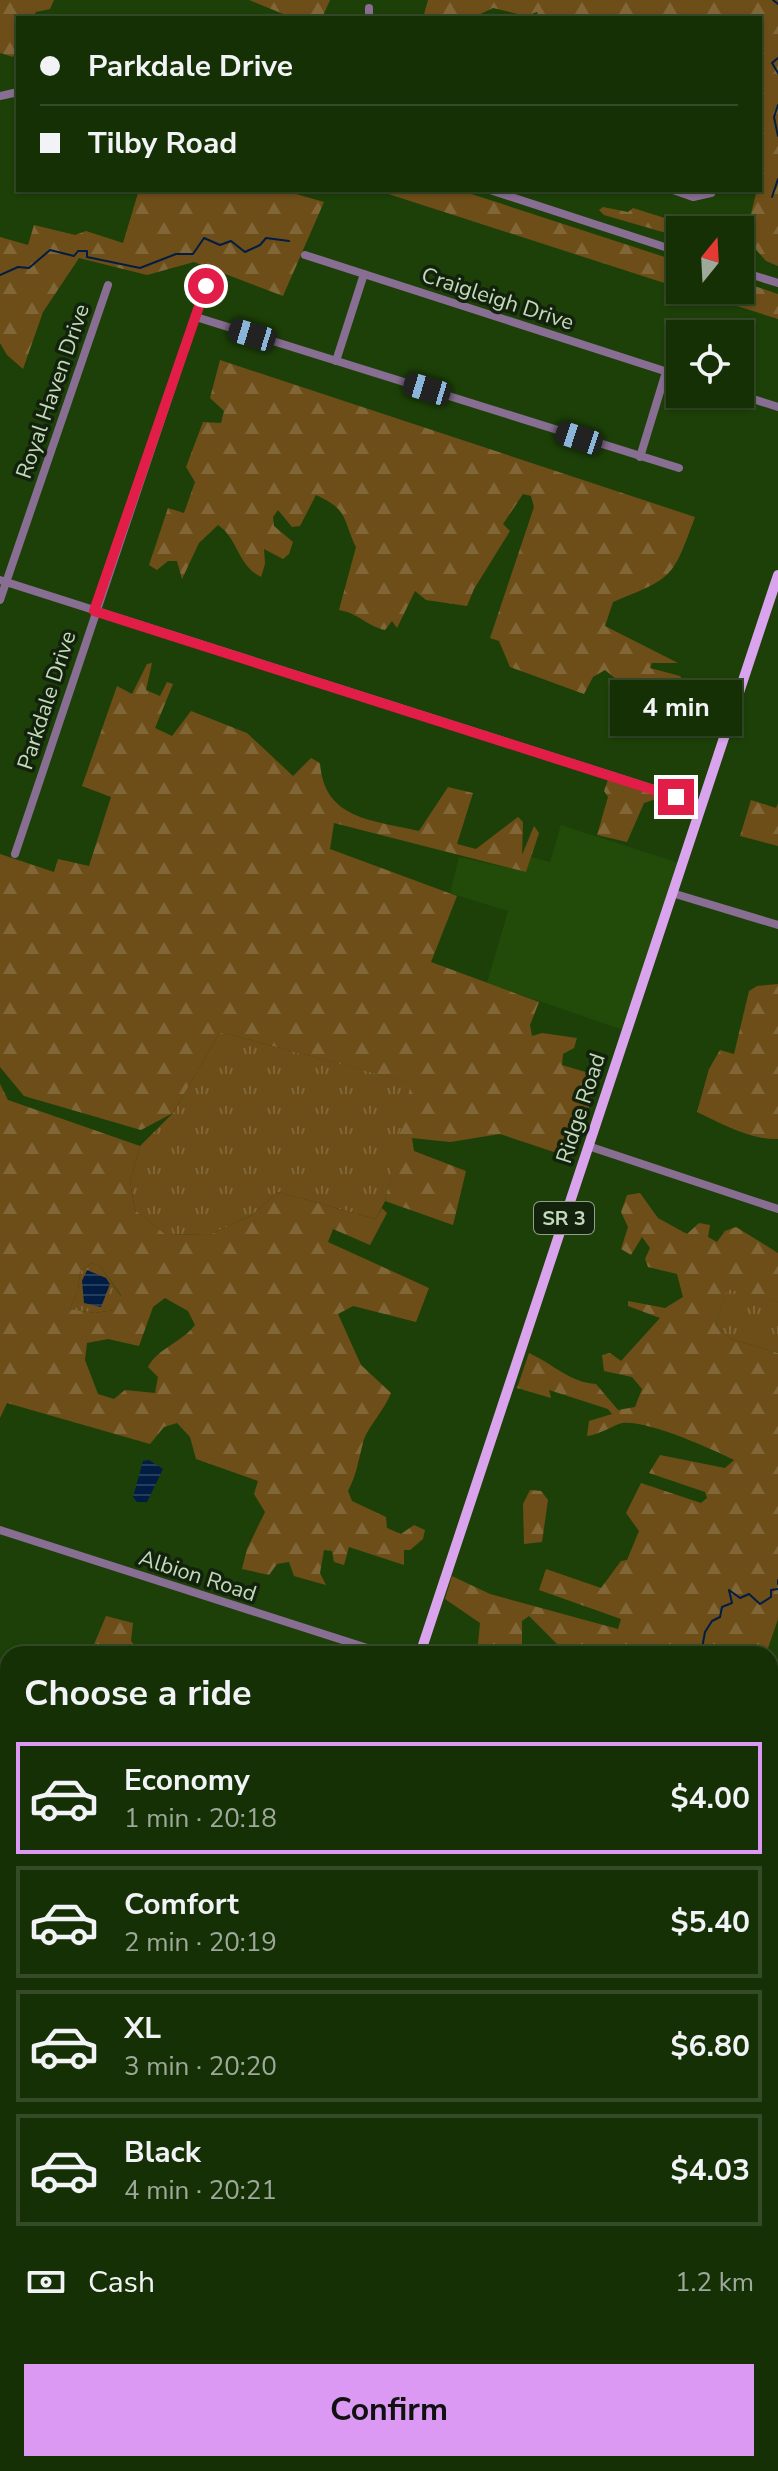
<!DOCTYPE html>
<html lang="en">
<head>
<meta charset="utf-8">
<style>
	body { margin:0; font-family:"Nunito Sans",sans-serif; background:#1f3810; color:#f1f3f6; height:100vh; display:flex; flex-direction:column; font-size:30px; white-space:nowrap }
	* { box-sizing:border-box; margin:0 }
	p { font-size:26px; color:#9ea99b }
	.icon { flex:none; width:44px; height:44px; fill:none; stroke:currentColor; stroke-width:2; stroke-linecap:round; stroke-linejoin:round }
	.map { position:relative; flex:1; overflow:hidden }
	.details { position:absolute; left:0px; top:1646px; width:778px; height:826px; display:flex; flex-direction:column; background:#163006; border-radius:24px 24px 0 0; box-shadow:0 2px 6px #0004,0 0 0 2px #354b28 }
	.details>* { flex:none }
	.hud { position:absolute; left:16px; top:16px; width:746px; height:176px; border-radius:0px; box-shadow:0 2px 6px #0004,0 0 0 2px #354b28; display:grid; align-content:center; height:176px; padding:0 24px; background:#163006 }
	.needle { width:52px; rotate:18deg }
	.tools { position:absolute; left:666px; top:216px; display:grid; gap:16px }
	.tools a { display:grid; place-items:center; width:88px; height:88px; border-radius:0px; background:#163006; box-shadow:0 2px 6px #0004,0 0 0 2px #354b28; font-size:40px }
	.end { position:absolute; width:36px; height:36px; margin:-18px; border:10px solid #e11d48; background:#fff; box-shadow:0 0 0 4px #fff }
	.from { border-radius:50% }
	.bubble { position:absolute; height:56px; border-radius:0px; background:#163006; box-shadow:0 2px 6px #0004,0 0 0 2px #354b28; font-size:26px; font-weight:700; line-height:56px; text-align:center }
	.car { position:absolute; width:24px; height:48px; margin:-24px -12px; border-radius:10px; box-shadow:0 0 6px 2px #0007; background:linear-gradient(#222 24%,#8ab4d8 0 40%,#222 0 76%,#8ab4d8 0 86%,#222 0) }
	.hud b { display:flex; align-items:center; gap:28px; height:76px; font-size:30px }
	.hud b+b { border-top:2px solid #354b28 }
	.hud i { width:20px; height:20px; background:#f1f3f6 }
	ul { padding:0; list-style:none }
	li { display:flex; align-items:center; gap:24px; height:112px; margin:0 16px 12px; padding:0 8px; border:4px solid #354b28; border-radius:0px }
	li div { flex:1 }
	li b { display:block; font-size:30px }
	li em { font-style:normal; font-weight:700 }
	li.selected { border-color:#dc99f4 }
	li>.icon { width:72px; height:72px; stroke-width:1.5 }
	h2 { padding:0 24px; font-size:36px; line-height:96px }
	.pay { display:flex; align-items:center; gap:20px; height:88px; padding:0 24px; font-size:30px }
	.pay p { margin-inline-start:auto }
	.cta { display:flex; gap:16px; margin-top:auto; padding:16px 24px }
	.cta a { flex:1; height:92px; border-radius:0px; background:#dc99f4; color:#111; font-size:32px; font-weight:700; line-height:92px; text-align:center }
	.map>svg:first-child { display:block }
	.built { fill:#224b0a }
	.grass { fill:url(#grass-tufts) }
	.forest { fill:url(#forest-firs); fill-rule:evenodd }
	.water { fill:url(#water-rules) }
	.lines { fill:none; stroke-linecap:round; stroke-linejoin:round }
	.stream { stroke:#011d44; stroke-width:2 }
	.minor { stroke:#886e92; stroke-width:8 }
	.major { stroke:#d9a4ed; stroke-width:10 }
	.route { stroke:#e11d48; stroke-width:10 }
	.labels { text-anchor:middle; stroke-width:7; stroke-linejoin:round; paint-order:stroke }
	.shield { fill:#13220c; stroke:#8fa286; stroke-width:2 }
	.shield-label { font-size:20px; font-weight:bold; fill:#c4d9bb }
	.street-label { font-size:22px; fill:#c4d9bb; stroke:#13220c }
</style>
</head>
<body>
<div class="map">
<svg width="778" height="2471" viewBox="0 0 778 2471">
	<defs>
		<pattern id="grass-tufts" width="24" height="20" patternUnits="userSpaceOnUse" patternTransform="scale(2)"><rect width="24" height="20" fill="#6e4e18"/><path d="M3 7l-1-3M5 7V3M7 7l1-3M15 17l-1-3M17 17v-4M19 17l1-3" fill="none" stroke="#816738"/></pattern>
		<pattern id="forest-firs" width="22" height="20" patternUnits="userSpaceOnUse" patternTransform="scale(2)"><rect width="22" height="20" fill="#6e4e18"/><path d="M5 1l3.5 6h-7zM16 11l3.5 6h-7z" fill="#816738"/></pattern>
		<pattern id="water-rules" width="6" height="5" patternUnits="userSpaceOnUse" patternTransform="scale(2)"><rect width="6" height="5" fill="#011d44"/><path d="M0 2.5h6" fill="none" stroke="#243d5d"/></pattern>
	</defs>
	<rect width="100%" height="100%" fill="#1d4008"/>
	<path class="built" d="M561 825 679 863 623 1030 487 983 508 911 450 893 459 857 526 872 531 857 550 862Z"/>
	<g class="grass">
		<path d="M220 1032 412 1083 385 1201 376 1219 278 1192 252 1215 209 1235 165 1234 135 1210 130 1182 140 1146 173 1113Z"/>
		<path d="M92 1263 100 1266 121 1296 114 1310 95 1313 70 1309 78 1290 80 1272Z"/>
		<path d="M727 1288 778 1302V1353L731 1339 715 1325Z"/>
	</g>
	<g class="forest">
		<path d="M0 0H54L50 9 36 12 32 18H18V45L13 57 0 53Z"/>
		<path d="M249 0H330L322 18H293Z"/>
		<path d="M428 0H778V266L766 261 745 237 757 190H760L763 163 760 161V18H539L537 12 526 16 493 8 472 18H423Z"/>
		<path d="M139 190H282L324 202 283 296 194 262 147 275 79 258 43 312 23 369 7 355 0 343V237L28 245 34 225 75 235 86 231 123 243Z"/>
		<path d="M376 190H459L680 262V288Z"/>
		<path d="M603 207 628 212 633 208 668 219 673 228 680 227V237L604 215 599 210Z"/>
		<path d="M740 281 778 294V319L687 290H740Z"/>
		<path d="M220 360 695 517C672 579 674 577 613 602L605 626 678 663H652L650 668 680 676 684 682 677 685 643 678 633 693 605 670 593 677 584 694 510 667 499 641 490 638 534 507 531 496 523 494 503 524 510 531 474 589 467 606 426 600 415 591 397 628 392 621 385 630C367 626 358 613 339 610L356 547C342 518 349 510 316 495L300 526 292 527 278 510 273 517 274 526 293 542 289 554 283 559 264 549 265 564 261 577C237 565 238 538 218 525L199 543 182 579 177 561H168L157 570 149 565 168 508 184 513 195 482 186 467 203 422 221 423 224 411 210 398Z"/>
		<path d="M152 663 146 690 160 696 167 682 173 684 155 728 172 736 191 711 247 733 293 776 311 758 320 763C324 820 373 820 419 831L448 787 473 793 457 844 476 849 518 817 523 822 522 855 534 826 539 833 526 872 334 823 330 849 457 896 431 962 539 1002 530 1025 532 1036 542 1033 577 1038 574 1048 563 1054 562 1065 599 1076 572 1158 500 1134 450 1142 412 1138 414 1151 466 1171 453 1225 385 1201 411 1083 220 1032 173 1113 141 1130 24 1096 0 1067V854L54 872 58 859 89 866 111 797 82 786 117 686 132 694 147 664Z"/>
		<path d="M608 780 658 795 656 799 644 803 627 842 597 835 608 797 604 791Z"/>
		<path d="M751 800 776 808 778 803V846L740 836Z"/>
		<path d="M778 984V1139C751 1140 722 1124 697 1112L709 1069 720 1050 734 1054 749 991 757 986Z"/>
		<path d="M0 1084 8 1100 140 1146 130 1182 135 1210 165 1234 209 1235 252 1215 278 1192 376 1219 382 1208 387 1213 370 1245 333 1229 328 1242 429 1288 416 1322 353 1306 338 1314 361 1365 391 1393C384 1411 366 1429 363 1443 358 1461 357 1474 348 1491L352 1501 386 1517 387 1528 401 1534 414 1525 425 1530 423 1539 410 1550H404V1565L349 1547 344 1565 334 1562 332 1551 324 1550 320 1573 326 1585 294 1576 289 1562 277 1564 269 1575 242 1569 247 1549 265 1512 254 1494 258 1481 196 1459 190 1437 177 1423 164 1427 150 1444 7 1403 0 1418ZM92 1263 100 1266 121 1295 114 1310 95 1313 70 1309 78 1290 80 1272ZM165 1298 188 1311 195 1325C182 1342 157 1349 148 1367L158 1377 155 1393 125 1390 114 1399 98 1394 85 1360 87 1343 108 1339 139 1346 153 1307Z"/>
		<path d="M640 1193 658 1218 687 1234 699 1223 710 1225 708 1237 717 1242 725 1231 736 1227 778 1253V1302L727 1289 715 1325 731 1339 778 1353V1619L766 1654H567L529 1616 522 1621V1654H477L480 1623 445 1599 452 1576 490 1594 618 1629 621 1619 539 1590 546 1569 601 1588 621 1561 627 1560 639 1531 626 1513 641 1483 701 1503 707 1498 705 1492 649 1473 660 1455 725 1468 734 1460C713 1449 645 1419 622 1423 614 1425 601 1434 587 1436L589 1421 612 1414 608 1409 549 1390 551 1398 517 1388 529 1353C553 1364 571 1383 596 1384L618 1410 635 1407 642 1389 632 1377 604 1371 602 1355 610 1353 621 1361 660 1318 628 1306V1301L665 1308 683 1297 677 1274 648 1267 645 1259 650 1248 642 1237 631 1255 621 1249 628 1227 621 1212 627 1195Z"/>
		<path d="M530 1490 541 1491 548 1500 542 1542 524 1544 523 1504Z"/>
		<path d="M106 1616 133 1623 131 1641 142 1654H90Z"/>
		<path d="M778 1928V2110L770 2108V1949Z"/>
		<path d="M0 2138 8 2142V2400L0 2398Z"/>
		<path d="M770 2411 778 2414V2471H737L739 2464H770Z"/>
	</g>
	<g class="water">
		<path d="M87 1270 106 1278 110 1284 101 1307 84 1303 82 1281Z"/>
		<path d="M149 1460 163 1469 147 1502H137L133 1497 143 1461Z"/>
	</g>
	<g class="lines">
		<g class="stream">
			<path d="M773 0 778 4"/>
			<path d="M778 58 772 63 778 73"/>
			<path d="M778 105 774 117 778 136"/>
			<path d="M772 197 778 179"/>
			<path d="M0 275 18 267 29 268 50 250 74 256 78 251H87V257L140 268 176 254H193L204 238 220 245 231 241 245 252 260 245 266 238 289 241"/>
			<path d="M778 1580V1584"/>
			<path d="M599 1654 605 1645 624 1654"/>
			<path d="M701 1654 705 1632 712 1621 720 1617 722 1607 732 1603 729 1590 740 1598 749 1594 760 1604 771 1597V1590L778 1589"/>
			<path d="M0 1797 8 1811"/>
			<path d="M778 2050V2061"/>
		</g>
		<g class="minor">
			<path d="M369 8V18"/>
			<path d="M0 96 18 92"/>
			<path d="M490 190 680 252"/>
			<path d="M673 190 693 197 711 193"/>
			<path d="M305 255 680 376"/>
			<path d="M740 271 778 283"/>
			<path d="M196 317 679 468"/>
			<path d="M336 361 364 274"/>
			<path d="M737 394 778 407"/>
			<path d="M640 457 666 372"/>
			<path d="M0 580 701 804"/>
			<path d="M0 600 108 285"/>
			<path d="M15 854 206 286"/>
			<path d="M672 893 778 925"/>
			<path d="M588 1146 778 1209"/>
			<path d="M0 1530 386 1654"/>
			<path d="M770 1679 778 1678"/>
			<path d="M7 1717H8"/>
			<path d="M770 1825 778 1827"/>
			<path d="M0 1840 8 1836"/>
			<path d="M0 1913 8 1939"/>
			<path d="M0 1958 8 1955"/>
			<path d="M0 2096 8 2098"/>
			<path d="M770 2264 778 2262"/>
			<path d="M770 2360 778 2357"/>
			<path d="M0 2436 8 2439"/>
			<path d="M84 2464 105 2471"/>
			<path d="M407 2471 430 2464"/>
		</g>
		<g class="major">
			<path d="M420 1654 778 575"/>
			<path d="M149 2471 151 2464"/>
		</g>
	</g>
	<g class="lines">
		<path class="route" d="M206 286 94 611 676 797"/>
	</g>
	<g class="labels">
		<rect class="shield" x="534" y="1202" width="60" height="32" rx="6"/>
		<g class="shield-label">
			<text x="564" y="1225">SR 3</text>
		</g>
		<g class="street-label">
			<text transform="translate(498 298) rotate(18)" y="8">Craigleigh Drive</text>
			<text transform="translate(52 391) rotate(-71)" y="8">Royal Haven Drive</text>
			<text transform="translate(46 700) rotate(-72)" y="8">Parkdale Drive</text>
			<text transform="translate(580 1108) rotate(-72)" y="8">Ridge Road</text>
			<text transform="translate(198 1575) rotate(18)" y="8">Albion Road</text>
		</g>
	</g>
</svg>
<div class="tools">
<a><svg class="needle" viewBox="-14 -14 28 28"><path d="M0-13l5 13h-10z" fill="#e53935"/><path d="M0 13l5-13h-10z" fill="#9ea99b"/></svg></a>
<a><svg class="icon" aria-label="locate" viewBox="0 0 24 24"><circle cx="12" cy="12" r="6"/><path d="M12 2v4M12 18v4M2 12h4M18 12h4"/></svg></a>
</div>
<i class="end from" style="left:206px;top:286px"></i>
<i class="end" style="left:676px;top:797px"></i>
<div class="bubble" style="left:610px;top:680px;width:132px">4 min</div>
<i class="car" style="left:252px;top:335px;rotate:287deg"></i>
<i class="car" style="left:427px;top:389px;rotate:287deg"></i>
<i class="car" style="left:579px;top:438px;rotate:288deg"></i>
<div class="hud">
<b><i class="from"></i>Parkdale Drive</b>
<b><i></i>Tilby Road</b>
</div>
<section class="details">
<h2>Choose a ride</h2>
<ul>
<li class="selected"><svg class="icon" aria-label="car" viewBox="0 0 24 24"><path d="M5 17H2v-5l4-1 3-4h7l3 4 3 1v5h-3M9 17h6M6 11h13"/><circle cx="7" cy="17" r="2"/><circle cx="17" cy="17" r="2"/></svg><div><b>Economy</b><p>1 min · 20:18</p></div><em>$4.00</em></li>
<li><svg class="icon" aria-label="car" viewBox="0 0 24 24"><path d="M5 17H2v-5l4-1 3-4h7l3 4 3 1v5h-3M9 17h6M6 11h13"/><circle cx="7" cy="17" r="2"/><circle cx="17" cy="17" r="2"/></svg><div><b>Comfort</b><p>2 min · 20:19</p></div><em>$5.40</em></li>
<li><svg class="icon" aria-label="car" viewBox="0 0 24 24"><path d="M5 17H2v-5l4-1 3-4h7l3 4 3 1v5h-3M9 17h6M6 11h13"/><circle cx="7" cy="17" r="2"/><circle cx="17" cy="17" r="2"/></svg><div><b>XL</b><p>3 min · 20:20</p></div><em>$6.80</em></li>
<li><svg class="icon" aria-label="car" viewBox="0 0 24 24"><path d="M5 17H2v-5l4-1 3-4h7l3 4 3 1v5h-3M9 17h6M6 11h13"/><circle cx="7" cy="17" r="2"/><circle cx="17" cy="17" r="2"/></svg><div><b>Black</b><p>4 min · 20:21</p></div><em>$4.03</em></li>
</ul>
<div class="pay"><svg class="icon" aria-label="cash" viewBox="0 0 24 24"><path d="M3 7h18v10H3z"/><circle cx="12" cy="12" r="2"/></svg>Cash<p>1.2 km</p></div>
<div class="cta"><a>Confirm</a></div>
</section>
</div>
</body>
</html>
